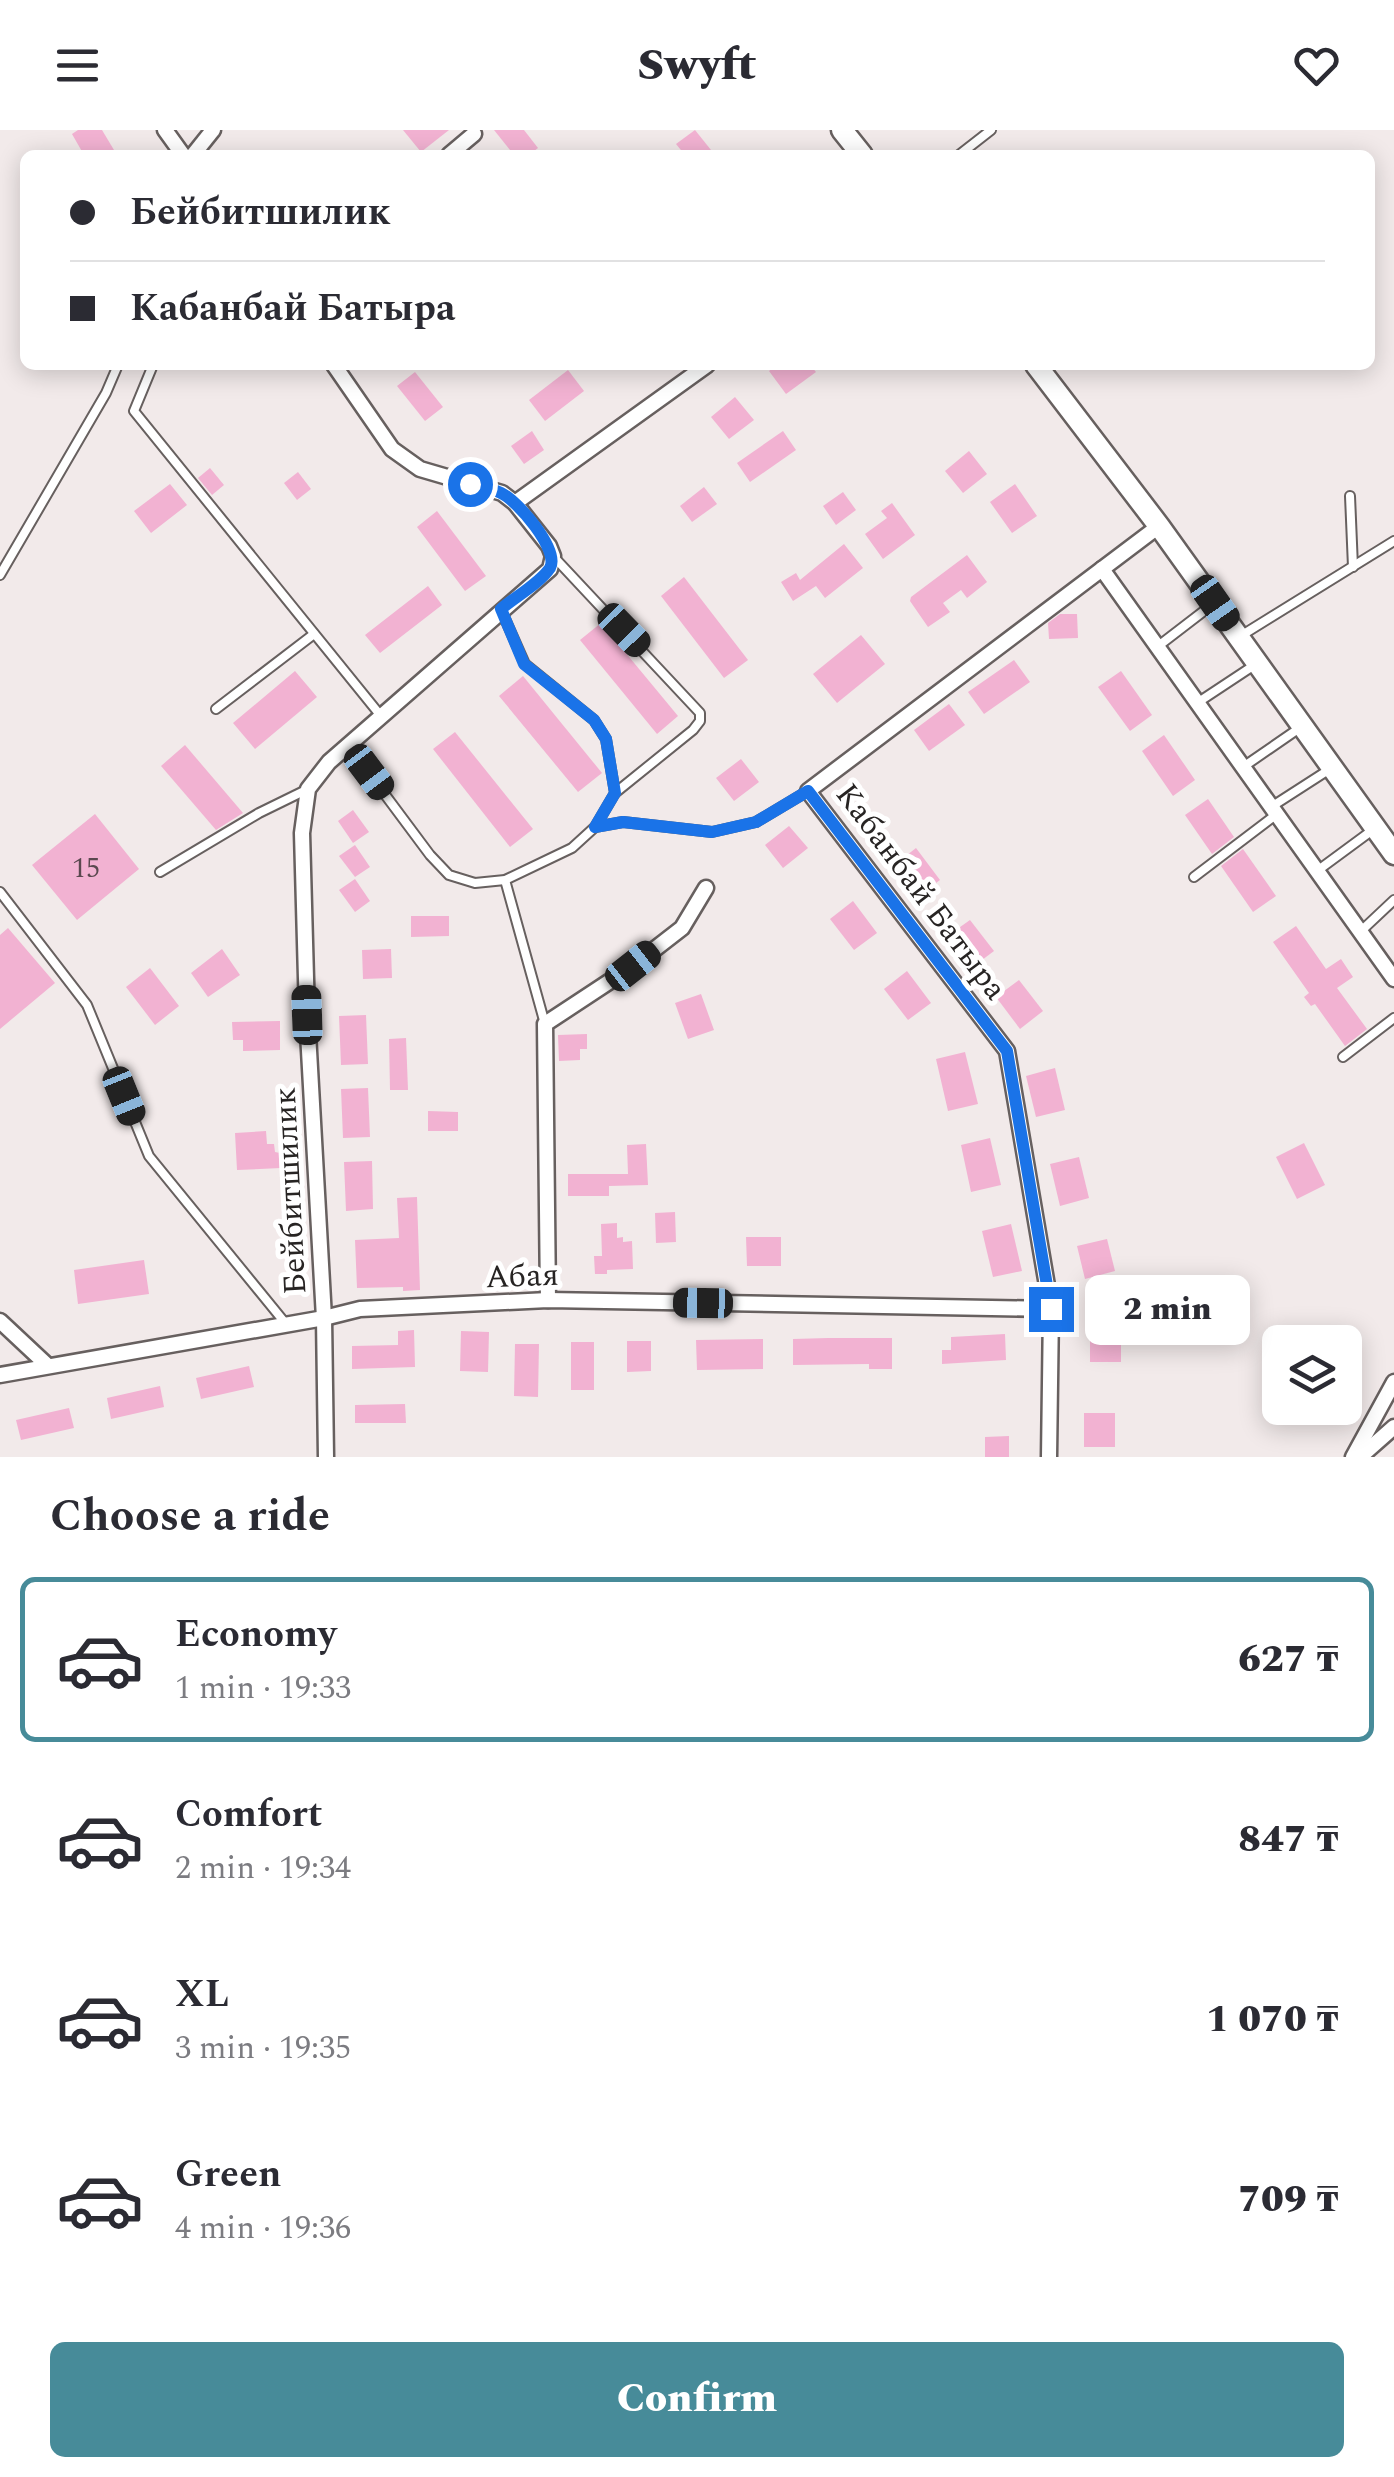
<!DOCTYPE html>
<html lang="en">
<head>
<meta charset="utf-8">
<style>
	body { margin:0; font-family:Spectral,serif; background:#f7f7f7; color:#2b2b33; height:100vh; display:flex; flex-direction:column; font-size:38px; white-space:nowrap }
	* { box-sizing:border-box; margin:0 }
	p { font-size:32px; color:#7c7c81 }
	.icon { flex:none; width:55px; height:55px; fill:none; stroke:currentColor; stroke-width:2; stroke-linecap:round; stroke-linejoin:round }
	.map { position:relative; height:1327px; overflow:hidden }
	.panel { display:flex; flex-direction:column; background:#fff; flex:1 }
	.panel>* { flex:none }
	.banner { position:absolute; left:20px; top:20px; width:1355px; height:220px; border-radius:15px; box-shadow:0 5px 25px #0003; display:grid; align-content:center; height:220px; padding:0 50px; background:#fff }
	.controls { position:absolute; left:1262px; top:1195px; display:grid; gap:20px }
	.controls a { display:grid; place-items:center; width:100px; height:100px; border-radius:15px; background:#fff; box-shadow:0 5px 25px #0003; font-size:50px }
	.end { position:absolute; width:45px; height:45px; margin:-22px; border:12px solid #1a73e8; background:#fff; box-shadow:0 0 0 5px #fff }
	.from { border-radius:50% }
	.bubble { position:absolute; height:70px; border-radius:15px; background:#fff; box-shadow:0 5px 25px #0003; font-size:32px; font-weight:800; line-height:70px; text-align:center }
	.car { position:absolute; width:30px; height:60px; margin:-30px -15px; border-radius:12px; box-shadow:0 0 8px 2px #0007; background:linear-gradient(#222 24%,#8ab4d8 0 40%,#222 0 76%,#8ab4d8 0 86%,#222 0) }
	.banner b { display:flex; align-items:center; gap:35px; height:95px; font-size:38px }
	.banner b+b { border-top:2px solid #e1e1e2 }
	.banner i { width:25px; height:25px; background:#2b2b33 }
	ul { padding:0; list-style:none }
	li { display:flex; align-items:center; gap:30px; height:165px; margin:0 20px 15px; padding:0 30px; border:5px solid transparent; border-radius:15px }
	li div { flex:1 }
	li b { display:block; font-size:38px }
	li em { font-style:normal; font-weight:800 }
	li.on { border-color:#478b99 }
	li>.icon { width:90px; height:90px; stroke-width:1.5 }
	h2 { padding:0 50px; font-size:45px; line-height:120px }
	.action { display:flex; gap:20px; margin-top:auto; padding:20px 50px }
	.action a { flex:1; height:115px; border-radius:15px; background:#478b99; color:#fff; font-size:40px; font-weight:800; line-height:115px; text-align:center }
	header { display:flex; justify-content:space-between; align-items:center; height:130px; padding:0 50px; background:#fff; font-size:45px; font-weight:800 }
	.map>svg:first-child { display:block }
	.building { fill:#f2b2d2 }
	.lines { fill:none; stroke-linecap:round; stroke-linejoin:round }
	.service-casing { stroke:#67605f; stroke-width:12 }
	.minor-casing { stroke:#67605f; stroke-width:19 }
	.secondary-casing { stroke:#67605f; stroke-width:25 }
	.service { stroke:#fff; stroke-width:8 }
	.minor { stroke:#fff; stroke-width:14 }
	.secondary { stroke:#fff; stroke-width:20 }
	.route { stroke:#1a73e8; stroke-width:12 }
	.labels { text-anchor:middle; stroke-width:10; stroke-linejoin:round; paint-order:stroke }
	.number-label { font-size:28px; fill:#5a484f }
	.street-label { font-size:32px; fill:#272423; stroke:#fff }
</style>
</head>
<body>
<header><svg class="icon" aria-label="menu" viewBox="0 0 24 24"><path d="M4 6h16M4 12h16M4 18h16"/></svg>Swyft<svg class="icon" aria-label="heart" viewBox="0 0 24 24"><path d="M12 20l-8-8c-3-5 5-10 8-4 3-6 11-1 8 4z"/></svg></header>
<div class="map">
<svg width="1394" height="1327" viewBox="0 0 1394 1327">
	<rect width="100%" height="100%" fill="#f2eaea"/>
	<g class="building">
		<path d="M78 0H102L117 25H84L72 4Z"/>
		<path d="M403 0H449L421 22Z"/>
		<path d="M494 0H524L538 18 529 25H514Z"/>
		<path d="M695 0 715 25H685L676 14Z"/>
		<path d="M777 235H810L816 242 786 264 769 241Z"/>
		<path d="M568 240 584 261 545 291 529 270Z"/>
		<path d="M415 242 443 277 425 291 397 256Z"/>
		<path d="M735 267 754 290 729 309 711 287Z"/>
		<path d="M532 301 544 320 524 334 511 316Z"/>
		<path d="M783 301 796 320 750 352 737 333Z"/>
		<path d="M969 321 987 344 963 363 945 341Z"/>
		<path d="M210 338 224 355 212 365 198 348Z"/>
		<path d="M298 342 311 359 297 370 284 353Z"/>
		<path d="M170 354 187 375 151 403 134 381Z"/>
		<path d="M1015 354 1037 386 1012 403 990 372Z"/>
		<path d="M704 357 717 374 692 392 680 376Z"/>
		<path d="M843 362 856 380 836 395 823 376Z"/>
		<path d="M892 373 915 405 883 429 865 404 887 388 881 381Z"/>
		<path d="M437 381 486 446 465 461 417 397Z"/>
		<path d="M844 414 863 438 825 468 816 456 793 471 781 452 796 443 800 450Z"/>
		<path d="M967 425 987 452 967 468 961 460 943 473 950 482 928 497 910 471 911 467Z"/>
		<path d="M684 447 748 530 724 548 661 466Z"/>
		<path d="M428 456 442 475 380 523 365 505Z"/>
		<path d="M1060 484H1077L1078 508 1049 509 1048 493Z"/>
		<path d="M601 493 678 586 657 604 580 510Z"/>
		<path d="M861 505 885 534 837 573 813 544Z"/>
		<path d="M1014 530 1030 552 984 584 968 562Z"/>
		<path d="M295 541 317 567 255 619 233 593Z"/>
		<path d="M1121 541 1152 585 1130 601 1098 557Z"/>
		<path d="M523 546 602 643 578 662 499 566Z"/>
		<path d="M949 574 965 595 929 621 914 600Z"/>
		<path d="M455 602 533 699 510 717 433 619Z"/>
		<path d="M1164 605 1195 650 1173 666 1142 621Z"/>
		<path d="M185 615 243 683 216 700 161 636Z"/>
		<path d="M741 629 759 652 734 671 716 648Z"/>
		<path d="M1208 669 1234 707 1212 724 1185 685Z"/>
		<path d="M353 680 369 702 353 713 338 691Z"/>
		<path d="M95 684 139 739 77 790 32 735Z"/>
		<path d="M789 696 808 718 783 738 765 715Z"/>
		<path d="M355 715 370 737 355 747 339 726Z"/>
		<path d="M916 718 940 750 917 767 893 736Z"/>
		<path d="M1243 719 1276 766 1253 782 1221 736Z"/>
		<path d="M355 749 370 771 355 782 339 760Z"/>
		<path d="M853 771 877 803 854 820 830 789Z"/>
		<path d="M411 786H449V806L411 807Z"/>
		<path d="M970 790 994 821 970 839 946 807Z"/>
		<path d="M1296 796 1326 839 1341 829 1353 847 1337 858 1367 899 1345 916 1315 874 1311 876 1304 867 1309 863 1273 812Z"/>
		<path d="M8 798 55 853 0 899V805Z"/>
		<path d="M222 819 240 845 208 867 191 843Z"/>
		<path d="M391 819 392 848 363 849 362 820Z"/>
		<path d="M150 838 179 876 155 895 126 857Z"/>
		<path d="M907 841 931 873 908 890 884 859Z"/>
		<path d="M1019 850 1043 881 1020 899 996 867Z"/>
		<path d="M701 864 714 900 688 909 675 873Z"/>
		<path d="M366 885 368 934 341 935 339 886Z"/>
		<path d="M280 891V920L243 921V910H233L232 892Z"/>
		<path d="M587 904V919H580V930L559 931 558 905Z"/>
		<path d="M406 908 408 960H390L389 909Z"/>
		<path d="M965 922 978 974 948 981 936 929Z"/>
		<path d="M1055 938 1065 980 1036 987 1026 946Z"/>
		<path d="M368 958 370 1007 343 1008 341 959Z"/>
		<path d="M428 981 458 982V1001H428Z"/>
		<path d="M266 1001 267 1014H274L275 1022 280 1023 281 1038 237 1040 235 1003Z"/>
		<path d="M990 1008 1001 1055 971 1062 961 1015Z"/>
		<path d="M1304 1013 1325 1055 1297 1069 1276 1027Z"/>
		<path d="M646 1014 648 1055 609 1056V1066H568V1044H628L627 1015Z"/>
		<path d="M1079 1027 1089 1068 1060 1076 1050 1034Z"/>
		<path d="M372 1031 373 1079 346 1081 344 1032Z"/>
		<path d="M417 1067 420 1160 403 1161V1157L357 1158 355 1110 399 1108 397 1068Z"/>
		<path d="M675 1082 676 1112 656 1113 655 1083Z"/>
		<path d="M617 1093V1108L623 1107V1112L632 1111 633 1139 607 1140V1144H595L594 1126H602L601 1094Z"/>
		<path d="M1011 1094 1022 1141 993 1147 982 1101Z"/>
		<path d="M746 1107H781V1136H747Z"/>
		<path d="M1107 1109 1115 1141 1085 1149 1077 1116Z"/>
		<path d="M144 1130 149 1164 78 1174 74 1140Z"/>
		<path d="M1090 1198 1121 1199V1232H1090Z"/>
		<path d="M414 1200 415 1237 352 1239V1216L398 1215V1201Z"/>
		<path d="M461 1201 489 1202 488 1242 460 1241Z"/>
		<path d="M1005 1204 1006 1230 942 1234V1220H951V1207Z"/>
		<path d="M828 1208H892V1239H869V1234L793 1235V1209Z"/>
		<path d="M763 1209V1239L697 1240 696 1210Z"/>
		<path d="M627 1211H651V1241L627 1242Z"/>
		<rect x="571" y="1212" width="23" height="48"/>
		<path d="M515 1214H539L538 1267 514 1266Z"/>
		<path d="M249 1236 254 1257 201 1269 196 1248Z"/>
		<path d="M160 1256 164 1277 111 1289 107 1268Z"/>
		<path d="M405 1274 406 1293H355V1275Z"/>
		<path d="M69 1278 74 1298 21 1310 16 1290Z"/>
		<rect x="1084" y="1283" width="31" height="34"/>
		<path d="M1009 1306V1327H985V1307Z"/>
	</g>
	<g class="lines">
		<g class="service-casing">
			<g id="service">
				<path d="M959 25 991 0"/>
				<path d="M153 235 134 281 381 586"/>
				<path d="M1350 366 1353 437"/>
				<path d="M553 426 700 583V591L693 600 615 663"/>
				<path d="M0 445 106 263 118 235"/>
				<path d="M1239 507 1394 411"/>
				<path d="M1157 517 1213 474"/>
				<path d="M1197 573 1256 534"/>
				<path d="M216 579 314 504"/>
				<path d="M348 615 430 725 449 745 475 753 505 750 572 718 595 697 615 663 606 609 594 590 525 534 502 482"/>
				<path d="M1243 637 1301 597"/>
				<path d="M1271 677 1330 639"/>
				<path d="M595 697 623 692 712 702 756 692 808 661"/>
				<path d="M1317 741 1374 699"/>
				<path d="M160 742 259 683 308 659"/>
				<path d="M1194 747 1277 684"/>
				<path d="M505 750 545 894"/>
				<path d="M0 762 87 875 149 1026 286 1194"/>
				<path d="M1360 802 1394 770"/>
				<path d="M1343 927 1394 888"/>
			</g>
		</g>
		<g class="minor-casing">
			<g id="minor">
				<path d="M165 0 183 25"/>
				<path d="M193 25 213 0"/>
				<path d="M449 25 474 4"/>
				<path d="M515 373 707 235"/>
				<path d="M1102 439 1394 849"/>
				<path d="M548 1170 545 894 633 836 682 798 706 758"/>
				<path d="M0 1191 47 1235"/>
				<path d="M0 1245 324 1188 360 1179 548 1170 1051 1179"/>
				<path d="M326 1327 324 1188 307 885 302 703 308 659 329 632 550 439 553 426 549 416 515 373 502 363 420 339 392 319 334 235"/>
				<path d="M1049 1327 1051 1179 1007 921 808 661 1159 396"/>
				<path d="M1353 1327 1394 1252"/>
				<path d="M1360 1327 1394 1297"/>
			</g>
		</g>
		<g class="secondary-casing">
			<g id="secondary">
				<path d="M842 0 862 25"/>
				<path d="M1036 235 1159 396 1394 724"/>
			</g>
		</g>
		<use href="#service" class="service"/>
		<use href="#minor" class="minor"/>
		<use href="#secondary" class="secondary"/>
	</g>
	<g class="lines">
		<path class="route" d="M470 354C480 356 492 358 501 363 517 370 560 420 550 438 540 453 515 467 501 479L524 534 594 590 606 609 615 663 595 697 623 692 712 702 756 692 808 661 1007 921 1051 1179"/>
	</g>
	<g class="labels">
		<g class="number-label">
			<text x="86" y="747">15</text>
		</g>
		<g class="street-label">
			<text transform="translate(922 761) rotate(53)" y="11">Кабанбай Батыра</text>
			<text transform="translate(289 1061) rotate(-93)" y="11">Бейбитшилик</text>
			<text transform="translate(522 1145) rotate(-2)" y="11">Абая</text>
		</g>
	</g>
</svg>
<div class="controls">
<a><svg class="icon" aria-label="layers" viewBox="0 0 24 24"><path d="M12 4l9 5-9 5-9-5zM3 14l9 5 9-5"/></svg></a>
</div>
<i class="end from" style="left:470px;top:354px"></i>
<i class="end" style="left:1051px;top:1179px"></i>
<div class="bubble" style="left:1085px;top:1145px;width:165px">2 min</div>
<i class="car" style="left:1215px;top:473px;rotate:145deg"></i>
<i class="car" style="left:624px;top:500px;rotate:136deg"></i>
<i class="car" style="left:369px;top:642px;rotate:143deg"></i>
<i class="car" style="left:633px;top:836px;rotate:52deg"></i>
<i class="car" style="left:307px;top:885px;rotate:358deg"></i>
<i class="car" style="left:124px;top:966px;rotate:158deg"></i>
<i class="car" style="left:703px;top:1173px;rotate:271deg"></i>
<div class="banner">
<b><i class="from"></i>Бейбитшилик</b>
<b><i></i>Кабанбай Батыра</b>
</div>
</div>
<section class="panel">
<h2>Choose a ride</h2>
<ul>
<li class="on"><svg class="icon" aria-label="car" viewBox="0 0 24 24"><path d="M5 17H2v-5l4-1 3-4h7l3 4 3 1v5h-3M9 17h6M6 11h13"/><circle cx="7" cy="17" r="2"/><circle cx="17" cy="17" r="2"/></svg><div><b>Economy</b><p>1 min · 19:33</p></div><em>627 ₸</em></li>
<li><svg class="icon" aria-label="car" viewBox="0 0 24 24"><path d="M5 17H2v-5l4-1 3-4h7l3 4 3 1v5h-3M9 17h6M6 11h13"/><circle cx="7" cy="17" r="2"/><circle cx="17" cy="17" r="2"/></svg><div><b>Comfort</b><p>2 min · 19:34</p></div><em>847 ₸</em></li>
<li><svg class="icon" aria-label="car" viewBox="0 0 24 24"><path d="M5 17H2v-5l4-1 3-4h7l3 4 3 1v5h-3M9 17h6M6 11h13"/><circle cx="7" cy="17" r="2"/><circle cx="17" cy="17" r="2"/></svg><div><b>XL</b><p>3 min · 19:35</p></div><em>1 070 ₸</em></li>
<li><svg class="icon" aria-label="car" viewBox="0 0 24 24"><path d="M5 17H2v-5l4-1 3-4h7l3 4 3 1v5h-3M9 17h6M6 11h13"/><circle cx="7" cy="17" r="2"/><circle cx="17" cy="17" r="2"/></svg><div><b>Green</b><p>4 min · 19:36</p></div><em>709 ₸</em></li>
</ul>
<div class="action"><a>Confirm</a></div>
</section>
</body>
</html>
